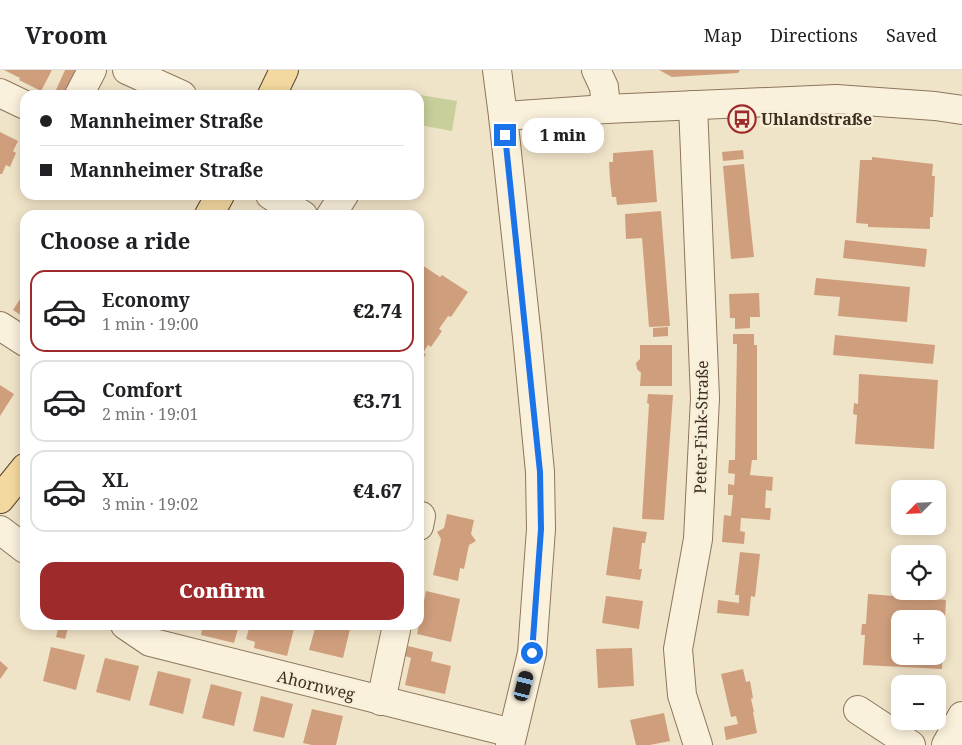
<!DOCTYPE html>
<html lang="en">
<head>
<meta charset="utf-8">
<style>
	body { margin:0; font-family:"Noto Serif",serif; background:#f6f6f6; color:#202124; height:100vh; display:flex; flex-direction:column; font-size:19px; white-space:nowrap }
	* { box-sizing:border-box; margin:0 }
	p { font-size:16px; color:#757577 }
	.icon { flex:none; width:28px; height:28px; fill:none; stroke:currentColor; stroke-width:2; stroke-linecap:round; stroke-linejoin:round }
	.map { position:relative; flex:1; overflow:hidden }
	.sheet { position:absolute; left:20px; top:140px; width:404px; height:420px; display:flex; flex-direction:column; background:#fff; border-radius:15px; box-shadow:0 2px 12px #0003 }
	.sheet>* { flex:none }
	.guide { position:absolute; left:20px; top:20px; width:404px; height:110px; border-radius:15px; box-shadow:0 2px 12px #0003; display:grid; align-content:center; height:110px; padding:0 20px; background:#fff }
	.needle { width:32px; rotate:246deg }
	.fabs { position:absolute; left:891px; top:410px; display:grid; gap:10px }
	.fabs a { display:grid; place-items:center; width:55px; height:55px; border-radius:10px; background:#fff; box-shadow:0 2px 12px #0003; font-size:25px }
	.end { position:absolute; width:22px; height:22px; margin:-11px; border:6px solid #1a73e8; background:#fff; box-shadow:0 0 0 2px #fff }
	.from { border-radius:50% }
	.bubble { position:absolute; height:35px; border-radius:15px; background:#fff; box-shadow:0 2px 12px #0003; font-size:16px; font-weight:800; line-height:35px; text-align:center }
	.car { position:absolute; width:15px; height:30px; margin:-15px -8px; border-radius:6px; box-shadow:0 0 4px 1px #0007; background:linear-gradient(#222 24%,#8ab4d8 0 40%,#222 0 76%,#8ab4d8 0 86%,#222 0) }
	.guide b { display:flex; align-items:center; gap:18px; height:48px; font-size:19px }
	.guide b+b { border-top:1px solid #e0e0e0 }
	.guide i { width:12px; height:12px; background:#202124 }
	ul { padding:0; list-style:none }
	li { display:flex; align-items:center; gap:15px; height:82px; margin:0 10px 8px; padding:0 10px; border:2px solid #e0e0e0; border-radius:15px }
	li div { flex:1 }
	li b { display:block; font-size:19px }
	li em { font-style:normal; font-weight:800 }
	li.selected { border-color:#9e2a2b }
	li>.icon { width:45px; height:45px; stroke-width:1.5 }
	h2 { padding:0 20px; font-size:22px; line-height:60px }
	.action { display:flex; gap:10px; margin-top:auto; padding:10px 20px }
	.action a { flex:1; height:58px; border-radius:15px; background:#9e2a2b; color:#fff; font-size:20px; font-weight:800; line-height:58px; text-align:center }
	header { display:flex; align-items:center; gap:30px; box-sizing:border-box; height:70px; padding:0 25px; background:#fff; border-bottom:1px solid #e0e0e0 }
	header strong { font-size:24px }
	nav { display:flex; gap:28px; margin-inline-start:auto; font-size:18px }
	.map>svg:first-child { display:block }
	.green { fill:#c9cf9b }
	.building { fill:#cf9f7d; fill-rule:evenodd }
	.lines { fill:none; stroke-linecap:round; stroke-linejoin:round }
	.minor-casing { stroke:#8d765c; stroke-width:30 }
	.major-casing { stroke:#5b4430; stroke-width:30 }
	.minor { stroke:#faf1dc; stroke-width:28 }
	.major { stroke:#f3d9a0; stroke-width:28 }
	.route { stroke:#1a73e8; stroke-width:6 }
	.labels { text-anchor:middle; stroke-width:5; stroke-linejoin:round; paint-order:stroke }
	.poi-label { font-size:16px; font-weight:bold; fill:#3d2e20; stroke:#f7eed8; text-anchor:start }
	.street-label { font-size:16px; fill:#3d2e20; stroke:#f7eed8 }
</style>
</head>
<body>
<header>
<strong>Vroom</strong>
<nav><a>Map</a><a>Directions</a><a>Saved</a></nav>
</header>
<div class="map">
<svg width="962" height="675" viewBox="0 0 962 675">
	<rect width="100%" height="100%" fill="#f0e4c8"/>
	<path class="green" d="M396 21 457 31 452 61 419 55V25H395Z"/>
	<g class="building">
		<path d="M4 0H52L41 21 19 10 20 8Z"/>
		<path d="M65 0H76L65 24 56 20Z"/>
		<path d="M659 0H740L738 3 672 7Z"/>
		<path d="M0 62 18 71 13 81 16 83 10 97 6 95 2 104H0Z"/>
		<path d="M653 80 657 132 617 135 616 127H612L610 110 609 92H613V83Z"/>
		<path d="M743 80 744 89 723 91 722 82Z"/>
		<path d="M872 87 933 94 932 106H935L933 147H930V159L868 157V154L856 153 860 90H872Z"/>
		<path d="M744 94 754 187 731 189 723 96Z"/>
		<path d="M661 141 670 256 649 257 642 168 626 169 625 144Z"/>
		<path d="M845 170 927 179 925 197 843 188Z"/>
		<path d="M419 193 440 207 442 205 468 222 451 247 448 246 439 259 442 261 431 277 428 275 423 283 426 284 419 295Z"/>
		<path d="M816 208 910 217 907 252 838 246 840 227 814 225Z"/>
		<path d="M25 221V248L13 240Z"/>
		<path d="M759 223 760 247H750V258L735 259V248H730L729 224Z"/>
		<path d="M668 257V266L653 267V258Z"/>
		<path d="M733 264H754V275H757V390H752L750 405 773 407 772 421 766 420 765 438H771L770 450 741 448 740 461 745 462 744 474 722 472 724 445 731 446 733 425H728V414L734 415 735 404 728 403 729 390H735L737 274H733Z"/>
		<path d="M835 265 935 275 933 294 833 285Z"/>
		<path d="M640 275H672V316H640L641 303 637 299 636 293 640 289Z"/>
		<path d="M859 304 938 310 934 379 855 374 857 345 853 344 854 333 858 334Z"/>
		<path d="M0 315 14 324 0 346Z"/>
		<path d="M648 324 673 325 664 450 642 449 649 334 647 333Z"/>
		<path d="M447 444 474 450 471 464 476 471 469 475 464 499 460 498 458 511 433 505 441 469 437 462 444 458Z"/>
		<path d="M613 457 647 462 645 473H642L639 499H642L640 510 606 505Z"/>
		<path d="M740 482 760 484 755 527 751 526 749 546 717 543 718 530 739 533V525H735Z"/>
		<path d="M426 521 460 529 451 572 417 564Z"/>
		<path d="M868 524 946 530 942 599 863 595 865 565H861L862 554H866ZM900 549H938V586H900Z"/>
		<path d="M606 526 643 531 639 559 602 553Z"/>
		<path d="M59 555H69L65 569 56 567Z"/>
		<path d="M203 555H239L234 573 201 565Z"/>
		<path d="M250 555H295L287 586 254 578 255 572 246 569Z"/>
		<path d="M316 555H351L343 588 309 580Z"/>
		<path d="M408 576 433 582 431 591 451 596 445 624 405 615 411 588 405 586Z"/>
		<path d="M51 577 85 585 76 620 43 611Z"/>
		<path d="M632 578 634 616 598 618 596 579Z"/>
		<path d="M105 588 139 596 130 631 96 622Z"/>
		<path d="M0 591 8 598 0 609Z"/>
		<path d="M743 599 746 612 750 611 753 628 751 629 754 642H753L757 663 726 670 724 657 738 654 736 646 731 647 721 604Z"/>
		<path d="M158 601 191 609 183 644 149 635Z"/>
		<path d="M211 614 242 622 234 656 202 648Z"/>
		<path d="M261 626 293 634 284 668 253 661Z"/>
		<path d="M312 639 343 646 336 675H312L303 673Z"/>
		<path d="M664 643 670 671 650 675H636L630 650Z"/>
	</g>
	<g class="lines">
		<g class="minor-casing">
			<g id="minor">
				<path d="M127 0 182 25"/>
				<path d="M497 0 503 46 527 267 540 402 541 459 532 583 510 675"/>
				<path d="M596 0 604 17 606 39"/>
				<path d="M0 23 25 35"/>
				<path d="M79 25 92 0"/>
				<path d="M693 35 705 328 698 469 678 579 682 625 698 675"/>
				<path d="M503 46 606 39 836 29 935 36 962 40"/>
				<path d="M270 125 303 145"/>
				<path d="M331 145 344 125"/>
				<path d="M0 256 25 272"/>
				<path d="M419 456 421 446"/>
				<path d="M0 460 25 479"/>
				<path d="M125 555 150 572 512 663"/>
				<path d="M381 631 397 555"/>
				<path d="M858 640 911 675"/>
				<path d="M946 675 962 646"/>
			</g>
		</g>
		<g class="major-casing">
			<g id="major">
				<path d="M272 25 284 0"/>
				<path d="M209 145 220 125"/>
				<path d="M0 429 25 398"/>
			</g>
		</g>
		<use href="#minor" class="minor"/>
		<use href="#major" class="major"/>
	</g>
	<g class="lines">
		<path class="route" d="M505 65 540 402 541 459 532 583"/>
	</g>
	<defs>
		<g id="bus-ring" transform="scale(1.4375)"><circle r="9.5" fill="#f7eed8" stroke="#9e2a2b" stroke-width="1.5"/><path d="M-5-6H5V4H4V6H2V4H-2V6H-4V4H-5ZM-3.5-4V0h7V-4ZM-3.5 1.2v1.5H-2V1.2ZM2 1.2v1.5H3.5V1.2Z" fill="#9e2a2b"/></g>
	</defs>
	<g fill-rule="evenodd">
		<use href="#bus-ring" x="742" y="49"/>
	</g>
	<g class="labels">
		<g class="poi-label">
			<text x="761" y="55">Uhlandstraße</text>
		</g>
		<g class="street-label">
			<text transform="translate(701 357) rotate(-89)" y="6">Peter-Fink-Straße</text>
			<text transform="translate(316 615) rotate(14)" y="6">Ahornweg</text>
		</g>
	</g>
</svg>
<div class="fabs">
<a><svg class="needle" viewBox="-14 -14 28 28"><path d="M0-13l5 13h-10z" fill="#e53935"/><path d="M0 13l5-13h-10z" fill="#757577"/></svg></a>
<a><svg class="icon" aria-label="locate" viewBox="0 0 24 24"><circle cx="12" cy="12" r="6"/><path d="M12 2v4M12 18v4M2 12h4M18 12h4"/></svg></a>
<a>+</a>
<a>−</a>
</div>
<i class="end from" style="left:532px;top:583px"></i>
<i class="end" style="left:505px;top:65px"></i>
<div class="bubble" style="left:522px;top:48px;width:82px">1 min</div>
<i class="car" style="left:524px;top:616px;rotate:14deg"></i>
<div class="guide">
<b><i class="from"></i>Mannheimer Straße</b>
<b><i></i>Mannheimer Straße</b>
</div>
<section class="sheet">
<h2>Choose a ride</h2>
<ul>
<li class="selected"><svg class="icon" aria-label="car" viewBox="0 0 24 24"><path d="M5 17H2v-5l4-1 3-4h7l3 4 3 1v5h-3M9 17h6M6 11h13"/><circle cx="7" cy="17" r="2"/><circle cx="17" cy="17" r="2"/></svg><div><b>Economy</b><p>1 min · 19:00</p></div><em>€2.74</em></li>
<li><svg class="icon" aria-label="car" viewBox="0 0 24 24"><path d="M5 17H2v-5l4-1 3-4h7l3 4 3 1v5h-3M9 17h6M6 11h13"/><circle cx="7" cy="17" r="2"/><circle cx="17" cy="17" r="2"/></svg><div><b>Comfort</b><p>2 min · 19:01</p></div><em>€3.71</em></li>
<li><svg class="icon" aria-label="car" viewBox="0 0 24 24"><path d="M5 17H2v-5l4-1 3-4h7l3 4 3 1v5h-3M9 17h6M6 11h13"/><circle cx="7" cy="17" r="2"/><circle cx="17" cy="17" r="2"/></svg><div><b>XL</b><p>3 min · 19:02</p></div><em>€4.67</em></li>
</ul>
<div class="action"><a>Confirm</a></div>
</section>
</div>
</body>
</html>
